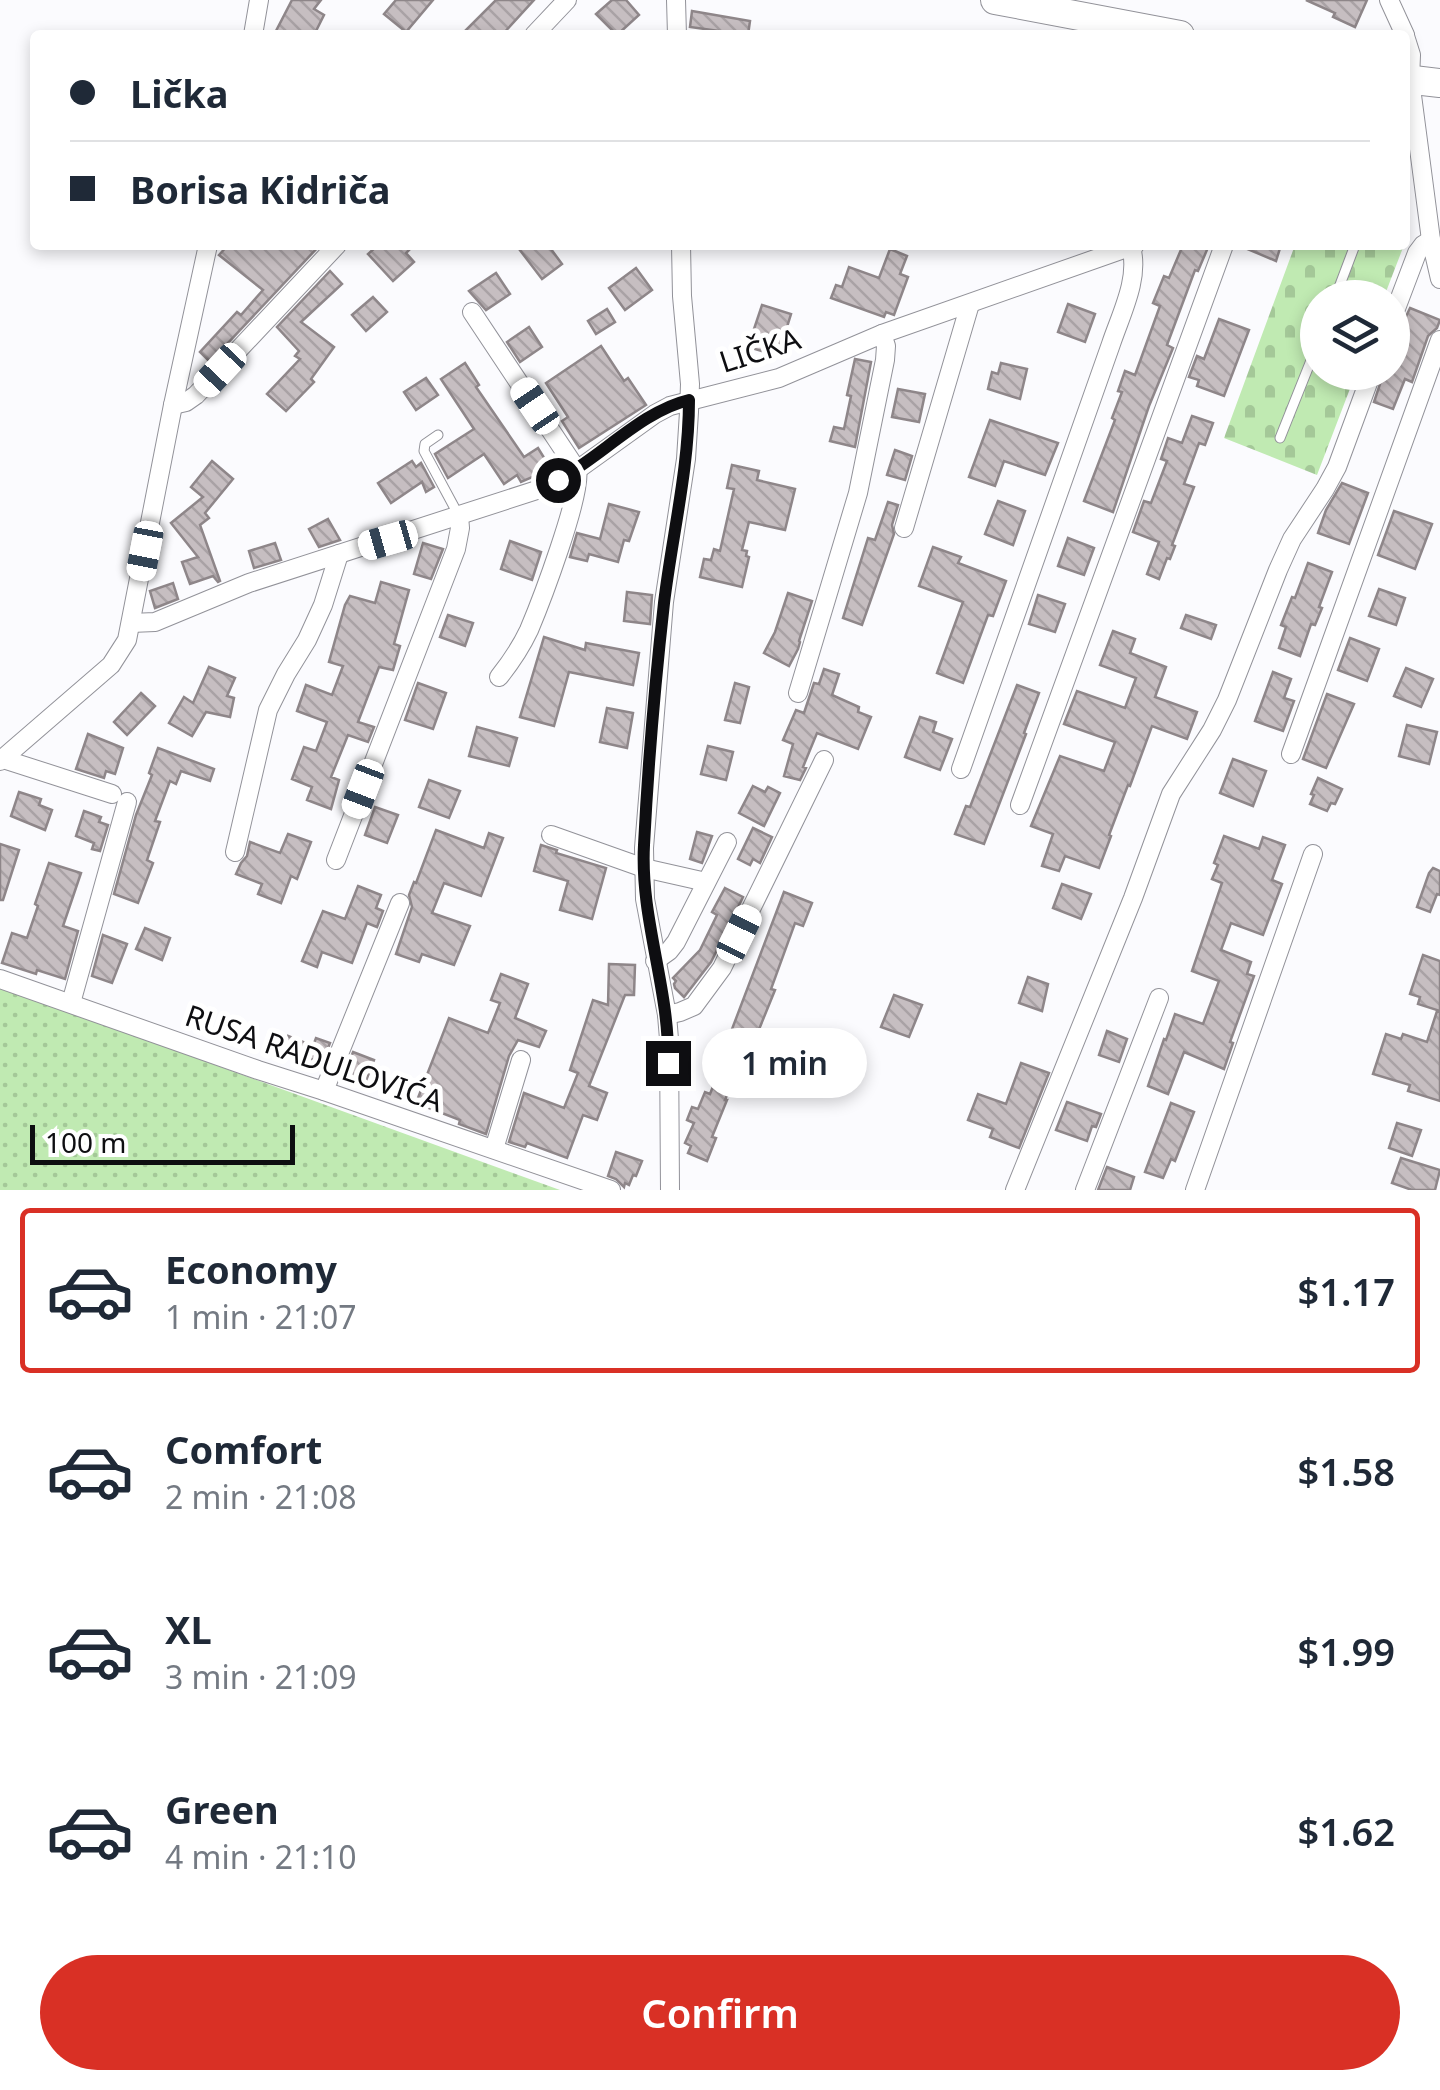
<!DOCTYPE html>
<html lang="en">
<head>
<meta charset="utf-8">
<style>
	body { margin:0; font-family:"Noto Sans",sans-serif; background:#f2f2f3; color:#1f2937; height:100vh; display:flex; flex-direction:column; font-size:38px; white-space:nowrap }
	* { box-sizing:border-box; margin:0 }
	p { font-size:32px; color:#747a83 }
	.icon { flex:none; width:55px; height:55px; fill:none; stroke:currentColor; stroke-width:2; stroke-linecap:round; stroke-linejoin:round }
	.map { position:relative; height:1190px; overflow:hidden }
	.details { display:flex; flex-direction:column; background:#fff; flex:1 }
	.details>* { flex:none }
	.hud { position:absolute; left:30px; top:30px; width:1380px; height:220px; border-radius:10px; box-shadow:0 5px 15px #0003; display:grid; align-content:center; height:220px; padding:0 40px; background:#fff }
	.fabs { position:absolute; left:1300px; top:280px; display:grid; gap:20px }
	.fabs a { display:grid; place-items:center; width:110px; height:110px; border-radius:50%; background:#fff; box-shadow:0 5px 15px #0003; font-size:50px }
	.scale { position:absolute; left:30px; bottom:25px; width:265px; box-sizing:border-box; padding-left:10px; border:5px solid #0e0e11; border-top:0; font-size:28px; line-height:35px; white-space:nowrap; color:#0e0e11; -webkit-text-stroke:8px #fff; paint-order:stroke }
	.end { position:absolute; width:45px; height:45px; margin:-22px; border:12px solid #0e0e11; background:#fff; box-shadow:0 0 0 5px #fff }
	.from { border-radius:50% }
	.bubble { position:absolute; height:70px; border-radius:35px; background:#fff; box-shadow:0 5px 15px #0003; font-size:32px; font-weight:600; line-height:70px; text-align:center }
	.car { position:absolute; width:30px; height:60px; margin:-30px -15px; border-radius:12px; box-shadow:0 0 8px 2px #0007; background:linear-gradient(#fff 24%,#345 0 40%,#fff 0 76%,#345 0 86%,#fff 0) }
	.hud b { display:flex; align-items:center; gap:35px; height:95px; font-size:38px }
	.hud b+b { border-top:2px solid #e0e1e3 }
	.hud i { width:25px; height:25px; background:#1f2937 }
	ul { padding:18px 0 0; list-style:none }
	li { display:flex; align-items:center; gap:30px; height:165px; margin:0 20px 15px; padding:0 20px; border:5px solid transparent; border-radius:10px }
	li div { flex:1 }
	li b { display:block; font-size:38px }
	li em { font-style:normal; font-weight:600 }
	li.current { border-color:#d93025 }
	li>.icon { width:90px; height:90px; stroke-width:1.5 }
	.button { display:flex; gap:20px; margin-top:auto; padding:20px 40px }
	.button a { flex:1; height:115px; border-radius:60px; background:#d93025; color:#fff; font-size:40px; font-weight:600; line-height:115px; text-align:center }
	.map>svg:first-child { display:block }
	.grass { fill:url(#grass-dots) }
	.cemetery { fill:url(#cemetery-stones) }
	.building { fill:url(#building-back-hatch); stroke:#8e8689; stroke-width:2.5 }
	.lines { fill:none; stroke-linecap:round; stroke-linejoin:round }
	.service-casing { stroke:#929299; stroke-width:11 }
	.minor-casing { stroke:#929299; stroke-width:20 }
	.primary-casing { stroke:#929299; stroke-width:30 }
	.service { stroke:#fff; stroke-width:9 }
	.minor { stroke:#fff; stroke-width:18 }
	.primary { stroke:#fff; stroke-width:28 }
	.route { stroke:#0e0e11; stroke-width:12 }
	.labels { text-anchor:middle; stroke-width:10; stroke-linejoin:round; paint-order:stroke }
	.street-label { font-size:30px; fill:#0e0e11; stroke:#fff }
</style>
</head>
<body>
<div class="map">
<svg width="1440" height="1190" viewBox="0 0 1440 1190">
	<defs>
		<pattern id="grass-dots" width="8" height="8" patternUnits="userSpaceOnUse" patternTransform="scale(2.5)"><rect width="8" height="8" fill="#c0eab2"/><path d="M2 2h.1M6 6h.1" fill="none" stroke="#a4c898" stroke-width="1.8" stroke-linecap="round"/></pattern>
		<pattern id="cemetery-stones" width="16" height="16" patternUnits="userSpaceOnUse" patternTransform="scale(2.5)"><rect width="16" height="16" fill="#c0eab2"/><path d="M2 7V4a2 2 0 0 1 4 0v3zM10 15v-3a2 2 0 0 1 4 0v3z" fill="#a4c898"/></pattern>
		<pattern id="building-back-hatch" width="6" height="6" patternUnits="userSpaceOnUse" patternTransform="scale(2.5)"><rect width="6" height="6" fill="#c6bec1"/><path d="M-1 5l2 2M0 0l6 6M5-1l2 2" fill="none" stroke="#a9a2a5"/></pattern>
	</defs>
	<rect width="100%" height="100%" fill="#fbfbfe"/>
	<path class="grass" d="M0 987 560 1190H0Z"/>
	<path class="cemetery" d="M1295 245H1404L1384 297 1318 298V372L1356 373 1317 475 1224 438Z"/>
	<g class="building">
		<path d="M292 0H321L314 9 324 15 314 35H284L276 31Z"/>
		<path d="M396 0H433L406 32 384 14Z"/>
		<path d="M496 0H534L502 35H461Z"/>
		<path d="M612 0H626L639 15 617 35 596 14Z"/>
		<path d="M1306 0H1367L1355 27 1333 17 1335 13Z"/>
		<path d="M692 11 750 21 748 35 690 27Z"/>
		<path d="M228 245H320L210 362 200 352 237 312 241 315 263 290 219 255Z"/>
		<path d="M378 245H414L406 253 414 262 393 281 368 254Z"/>
		<path d="M516 245H548L562 264 542 279Z"/>
		<path d="M1183 245H1209L1198 271 1195 270 1167 345 1173 348 1149 406 1113 512 1084 501 1115 420 1112 418 1122 392 1118 391 1125 371 1135 375 1160 306 1153 303 1164 276 1169 278Z"/>
		<path d="M1238 245H1281L1276 261Z"/>
		<path d="M890 249 907 256 900 274 908 277 894 315 886 312 884 317 831 298 836 285 842 287 849 267 879 278Z"/>
		<path d="M636 268 652 290 625 310 609 288Z"/>
		<path d="M330 271 342 284 301 322 334 347 311 379 314 382 286 411 267 394 300 359 295 356 299 351 277 327Z"/>
		<path d="M496 273 510 294 486 310 469 291Z"/>
		<path d="M373 297 387 312 366 331 352 315Z"/>
		<path d="M1068 304 1095 314 1085 342 1058 332Z"/>
		<path d="M762 305 791 314 778 356 748 347Z"/>
		<path d="M1410 308 1440 320 1437 328 1428 336 1412 382 1405 379 1393 409 1374 402 1384 372H1392V346Z"/>
		<path d="M607 309 615 322 596 334 588 321Z"/>
		<path d="M1219 319 1249 330 1224 396 1197 386 1199 380 1189 377 1197 356 1204 359Z"/>
		<path d="M529 327 542 347 520 362 507 342Z"/>
		<path d="M601 346 624 381 628 378 646 405 579 448 562 421 568 417 546 383Z"/>
		<path d="M855 359 871 362 855 447 830 441 834 427 844 429 851 396 847 395Z"/>
		<path d="M465 363 479 385 476 387 524 457 538 448 551 469 521 482 517 475 504 484 484 454 448 478 435 454 474 429 441 379Z"/>
		<path d="M1001 363 1027 369 1020 399 988 389 992 372 998 374Z"/>
		<path d="M426 378 438 395 416 410 404 392Z"/>
		<path d="M898 389 925 394 919 422 892 417Z"/>
		<path d="M1192 416 1213 423 1205 445 1199 443 1184 484 1194 487 1172 545 1175 546 1170 559 1167 558 1159 579 1147 574 1159 542 1133 532 1144 501 1151 503 1167 461 1161 459 1168 438 1182 443Z"/>
		<path d="M990 420 1058 443 1045 475 1004 461 995 486 969 477Z"/>
		<path d="M895 450 912 456 905 480 887 475Z"/>
		<path d="M212 461 233 479 205 513 209 518 200 525 220 581 218 582 213 576 190 584 182 562 198 557 171 523 203 497 191 487Z"/>
		<path d="M412 461 416 467 421 463 434 487 426 492 422 482 391 503 378 483Z"/>
		<path d="M732 465 759 471 757 480 795 489 785 530 749 522 742 550 747 551 746 556 749 557 742 587 700 577 704 559 711 560 714 549 720 551 734 489 727 488Z"/>
		<path d="M1342 483 1368 493 1349 544 1318 533 1326 510Z"/>
		<path d="M998 501 1025 511 1013 545 985 534Z"/>
		<path d="M888 502 898 505 892 525 894 534 862 625 843 618 868 538 875 540Z"/>
		<path d="M609 504 639 512 629 541 624 540 618 562 589 554 587 561 570 557 577 533 600 539Z"/>
		<path d="M1394 511 1432 524 1415 569 1378 555Z"/>
		<path d="M328 519 340 540 319 547 309 529Z"/>
		<path d="M1068 538 1094 548 1084 575 1058 566Z"/>
		<path d="M510 541 541 552 532 580 501 569Z"/>
		<path d="M275 543 281 560 254 568 249 551Z"/>
		<path d="M423 543 443 549 431 579 414 574Z"/>
		<path d="M933 547 961 557 958 563 1006 581 993 616 988 615 963 683 937 673 963 602 919 586Z"/>
		<path d="M1308 563 1332 572 1319 607 1322 608 1315 625 1311 624 1300 656 1279 648 1286 627 1281 625 1292 597 1295 598Z"/>
		<path d="M381 582 409 590 394 644 400 646 393 670 379 667 358 722 374 727 368 742 348 735 331 777 339 780 331 809 307 800 312 787 292 779 304 747 316 751 327 722 297 711 306 685 332 695 343 666 329 662 345 605 350 596 375 603Z"/>
		<path d="M173 583 178 599 155 608 150 591Z"/>
		<path d="M1379 589 1405 598 1396 625 1369 616Z"/>
		<path d="M627 592 652 595 650 624 624 621Z"/>
		<path d="M788 593 812 601 799 641 800 642 798 649 789 666 764 653 775 632Z"/>
		<path d="M1038 595 1065 604 1055 632 1029 624Z"/>
		<path d="M448 615 473 623 465 646 440 637Z"/>
		<path d="M1186 615 1216 625 1211 639 1181 628Z"/>
		<path d="M1113 631 1135 639 1130 653 1166 667 1155 697 1197 712 1187 739 1152 726 1130 786 1128 785 1109 835 1111 836 1099 868 1065 856 1059 871 1042 866 1053 834 1031 826 1060 756 1104 771 1115 742 1064 724 1077 691 1125 708 1136 678 1100 665Z"/>
		<path d="M544 637 585 650 586 643 639 653 633 685 569 672 554 726 520 717Z"/>
		<path d="M1350 638 1379 649 1367 681 1338 670Z"/>
		<path d="M209 667 235 678 227 696 234 698 230 717 206 712 192 736 169 723 184 697 193 703Z"/>
		<path d="M1406 668 1433 679 1421 707 1394 696Z"/>
		<path d="M824 669 839 674 832 695 859 707 858 712 871 717 858 749 817 733 803 767 806 768 800 780 784 776 793 744 783 740 796 710 804 713 814 683 819 684Z"/>
		<path d="M1273 672 1291 679 1284 698 1294 701 1283 731 1255 721Z"/>
		<path d="M418 683 446 693 433 729 405 720Z"/>
		<path d="M735 683 749 687 740 723 725 720Z"/>
		<path d="M1017 685 1039 693 1024 733 1026 734 984 844 955 834 966 806 970 807Z"/>
		<path d="M141 693 155 706 127 735 114 722Z"/>
		<path d="M1327 694 1354 704 1326 768 1303 759Z"/>
		<path d="M607 708 633 713 627 748 600 742Z"/>
		<path d="M920 717 936 722 933 732 952 739 940 770 905 757Z"/>
		<path d="M1407 725 1437 732 1429 764 1399 756Z"/>
		<path d="M477 727 517 738 509 766 469 756Z"/>
		<path d="M88 734 123 748 115 774 106 771 104 778 76 769Z"/>
		<path d="M708 746 733 752 726 780 701 774Z"/>
		<path d="M158 748 214 769 210 781 181 771 176 784 170 781 155 821 160 822 147 860 153 863 138 903 114 894 136 815 152 775 149 773Z"/>
		<path d="M1233 759 1266 771 1253 806 1220 793Z"/>
		<path d="M1318 778 1342 789 1335 804 1331 803 1327 811 1310 804 1314 795 1311 794Z"/>
		<path d="M429 780 460 791 449 818 419 807Z"/>
		<path d="M753 786 765 792 768 787 780 793 764 826 739 813Z"/>
		<path d="M19 792 41 799 39 805 52 810 45 830 11 816Z"/>
		<path d="M375 807 398 815 387 843 365 835Z"/>
		<path d="M84 811 101 817 99 822 108 825 100 851 92 849 94 843 76 836Z"/>
		<path d="M753 828 772 837 760 863 753 859 750 865 738 859Z"/>
		<path d="M436 830 484 848 489 833 503 838 481 896 444 883 432 913 470 926 454 965 422 954 419 962 396 954 412 907 409 895 414 882 416 883Z"/>
		<path d="M697 832 712 836 702 863 690 859Z"/>
		<path d="M288 834 311 842 297 879 291 876 281 903 258 894 262 884 236 874 241 863 247 856 250 842 280 853Z"/>
		<path d="M1224 836 1259 849 1263 837 1285 845 1272 880 1282 884 1263 935 1231 923 1221 950 1251 962 1247 974 1254 976 1230 1042 1233 1043 1224 1069 1184 1052 1168 1094 1148 1086 1164 1039 1166 1040 1175 1014 1203 1024 1219 981 1192 971 1222 883 1212 879 1218 865 1214 863Z"/>
		<path d="M0 844 19 850 3 900H0Z"/>
		<path d="M541 845 557 850 556 853 606 868 592 919 560 910 568 881 534 871Z"/>
		<path d="M49 863 81 873 63 926 78 931 65 979 37 970 36 974 2 963 12 933 27 938 38 906 35 904Z"/>
		<path d="M1433 868 1440 871V895L1437 894 1430 912 1417 907 1429 873Z"/>
		<path d="M1062 884 1091 894 1081 919 1053 908Z"/>
		<path d="M358 886 381 895 376 908 383 911 377 927 367 923 352 963 322 952 317 967 302 961 323 911 345 919Z"/>
		<path d="M725 888 743 897 711 962 684 997 675 988 674 984 676 981 673 978 700 950 717 915 712 912Z"/>
		<path d="M784 892 812 903 803 926 795 923 771 989 775 990 749 1054 744 1052 725 1100H727L712 1137 716 1138 707 1161 688 1153 691 1146 685 1143 694 1123 687 1120 692 1107 698 1109 705 1092 710 1094 729 1046 726 1045Z"/>
		<path d="M145 928 170 938 162 960 136 949Z"/>
		<path d="M103 935 127 944 112 983 92 976Z"/>
		<path d="M1423 955 1440 961V1011L1418 1004 1420 997 1410 994Z"/>
		<path d="M609 964 635 965 634 995H625L589 1086 607 1093 597 1120 583 1115 567 1158 527 1143 525 1147 509 1142 524 1093 564 1108 578 1073 570 1070 593 1000 608 1005Z"/>
		<path d="M501 974 528 984 515 1018 546 1031 539 1047 518 1040 509 1056 486 1134 459 1124 460 1120 416 1103 449 1018 488 1033 500 1003 491 1000Z"/>
		<path d="M1028 977 1048 984 1042 1011 1019 1003Z"/>
		<path d="M894 995 922 1005 909 1037 881 1027Z"/>
		<path d="M1437 1011 1440 1012V1101L1408 1091 1410 1085 1373 1074 1386 1034 1401 1039 1403 1034 1427 1042Z"/>
		<path d="M1107 1031 1127 1039 1119 1062 1099 1055Z"/>
		<path d="M288 1036 313 1046 316 1038 330 1043 322 1063 283 1049Z"/>
		<path d="M353 1052 374 1060 364 1086 343 1078Z"/>
		<path d="M1021 1063 1049 1073 1019 1148 990 1137 993 1129 968 1120 978 1094 1006 1104Z"/>
		<path d="M1067 1102 1101 1114 1096 1127 1092 1126 1087 1141 1056 1130Z"/>
		<path d="M1171 1103 1194 1112 1175 1161 1171 1159 1163 1178 1145 1172Z"/>
		<path d="M1397 1123 1421 1130 1412 1156 1389 1148Z"/>
		<path d="M616 1152 642 1161 636 1176 633 1175 629 1185 625 1183 624 1187 616 1179 608 1176Z"/>
		<path d="M1401 1158 1440 1170 1435 1190H1412L1392 1183Z"/>
		<path d="M1107 1167 1134 1177 1130 1190H1098Z"/>
	</g>
	<g class="lines">
		<g class="service-casing">
			<g id="service">
				<path d="M1335 298 1355 245"/>
				<path d="M438 435 425 444 424 451 459 516"/>
				<path d="M1280 438 1318 343"/>
			</g>
		</g>
		<g class="minor-casing">
			<g id="minor">
				<path d="M676 0 677 35"/>
				<path d="M1389 0 1405 35"/>
				<path d="M253 35 259 0"/>
				<path d="M534 35 567 0"/>
				<path d="M1405 36 1411 55 1410 80 1431 240 1440 279"/>
				<path d="M472 312 577 470C583 492 540 604 529 630 521 647 511 662 499 677"/>
				<path d="M1392 319 1417 253 1423 245 1431 240"/>
				<path d="M173 405 186 402 196 395 337 245"/>
				<path d="M904 528 970 304"/>
				<path d="M131 623 155 622 249 583 540 489 577 470 655 414 670 406 779 378 882 334 1135 245"/>
				<path d="M798 693 858 493 885 360 886 346 882 334"/>
				<path d="M1291 754 1440 340"/>
				<path d="M3 759 112 794"/>
				<path d="M0 761 111 665 127 640 173 405 208 245"/>
				<path d="M961 769 1111 344C1121 314 1140 278 1131 247"/>
				<path d="M1020 805 1224 245"/>
				<path d="M551 835 644 868 706 882"/>
				<path d="M235 852 268 710 286 674 307 640 323 605 339 554"/>
				<path d="M336 860 456 549 460 528 459 516"/>
				<path d="M655 961 669 951 676 942 727 842"/>
				<path d="M0 979 258 1070 324 1091 611 1190"/>
				<path d="M71 1003 127 802"/>
				<path d="M667 1015 680 1012 694 1006 722 968 824 760"/>
				<path d="M324 1091 400 903"/>
				<path d="M494 1149 521 1060"/>
				<path d="M670 1190 669 1039 667 1015 645 899 644 848 664 602 686 459 689 412 690 384 682 296 681 245"/>
				<path d="M1015 1190 1133 898 1171 794 1212 730 1227 700 1278 570 1292 539 1325 489 1337 467 1372 372"/>
				<path d="M1085 1190 1159 998"/>
				<path d="M1195 1190 1313 854"/>
			</g>
		</g>
		<g class="primary-casing">
			<g id="primary">
				<path d="M995 0 1180 35"/>
				<path d="M1405 79 1440 83"/>
			</g>
		</g>
		<use href="#service" class="service"/>
		<use href="#minor" class="minor"/>
		<use href="#primary" class="primary"/>
	</g>
	<g class="lines">
		<path class="route" d="M558 480C601 457 642 411 689 400 689 469 672 536 664 603 655 683 648 765 644 845 640 920 670 989 668 1063"/>
	</g>
	<g class="labels">
		<g class="street-label">
			<text transform="translate(760 351) rotate(-18)" y="10">LIČKA</text>
			<text transform="translate(314 1059) rotate(19)" y="10">RUSA RADULOVIĆA</text>
		</g>
	</g>
</svg>
<div class="fabs">
<a><svg class="icon" aria-label="layers" viewBox="0 0 24 24"><path d="M12 4l9 5-9 5-9-5zM3 14l9 5 9-5"/></svg></a>
</div>
<div class="scale">100 m</div>
<i class="end from" style="left:558px;top:480px"></i>
<i class="end" style="left:668px;top:1063px"></i>
<div class="bubble" style="left:702px;top:1028px;width:165px">1 min</div>
<i class="car" style="left:220px;top:370px;rotate:223deg"></i>
<i class="car" style="left:535px;top:406px;rotate:326deg"></i>
<i class="car" style="left:388px;top:540px;rotate:254deg"></i>
<i class="car" style="left:145px;top:551px;rotate:191deg"></i>
<i class="car" style="left:363px;top:789px;rotate:201deg"></i>
<i class="car" style="left:739px;top:934px;rotate:26deg"></i>
<div class="hud">
<b><i class="from"></i>Lička</b>
<b><i></i>Borisa Kidriča</b>
</div>
</div>
<section class="details">
<ul>
<li class="current"><svg class="icon" aria-label="car" viewBox="0 0 24 24"><path d="M5 17H2v-5l4-1 3-4h7l3 4 3 1v5h-3M9 17h6M6 11h13"/><circle cx="7" cy="17" r="2"/><circle cx="17" cy="17" r="2"/></svg><div><b>Economy</b><p>1 min · 21:07</p></div><em>$1.17</em></li>
<li><svg class="icon" aria-label="car" viewBox="0 0 24 24"><path d="M5 17H2v-5l4-1 3-4h7l3 4 3 1v5h-3M9 17h6M6 11h13"/><circle cx="7" cy="17" r="2"/><circle cx="17" cy="17" r="2"/></svg><div><b>Comfort</b><p>2 min · 21:08</p></div><em>$1.58</em></li>
<li><svg class="icon" aria-label="car" viewBox="0 0 24 24"><path d="M5 17H2v-5l4-1 3-4h7l3 4 3 1v5h-3M9 17h6M6 11h13"/><circle cx="7" cy="17" r="2"/><circle cx="17" cy="17" r="2"/></svg><div><b>XL</b><p>3 min · 21:09</p></div><em>$1.99</em></li>
<li><svg class="icon" aria-label="car" viewBox="0 0 24 24"><path d="M5 17H2v-5l4-1 3-4h7l3 4 3 1v5h-3M9 17h6M6 11h13"/><circle cx="7" cy="17" r="2"/><circle cx="17" cy="17" r="2"/></svg><div><b>Green</b><p>4 min · 21:10</p></div><em>$1.62</em></li>
</ul>
<div class="button"><a>Confirm</a></div>
</section>
</body>
</html>
